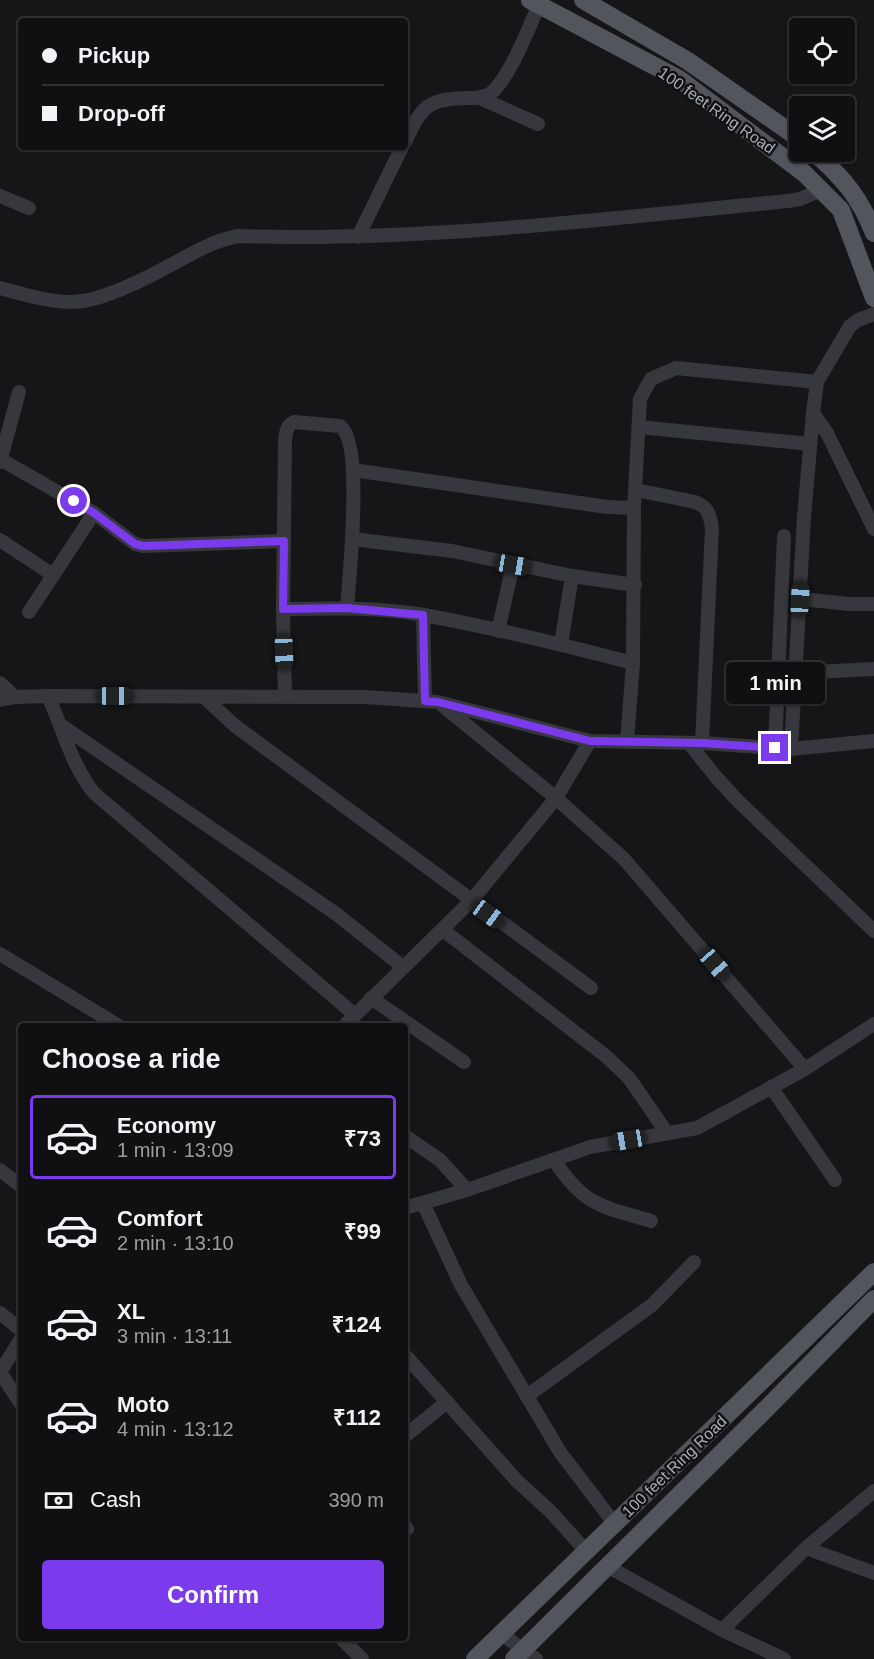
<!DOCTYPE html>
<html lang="en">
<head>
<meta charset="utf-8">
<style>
	body { margin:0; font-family:Arial,sans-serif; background:#19191b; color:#f1f3f6; height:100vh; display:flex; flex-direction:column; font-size:22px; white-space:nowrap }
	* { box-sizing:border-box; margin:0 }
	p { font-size:20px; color:#9c9d9f }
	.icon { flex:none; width:33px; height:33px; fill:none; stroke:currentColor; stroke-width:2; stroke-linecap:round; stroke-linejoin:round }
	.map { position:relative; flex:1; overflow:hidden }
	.panel { position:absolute; left:18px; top:1023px; width:390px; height:618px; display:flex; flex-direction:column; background:#101012; border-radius:6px; box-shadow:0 2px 4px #0004,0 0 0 2px #303032 }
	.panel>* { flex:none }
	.banner { position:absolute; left:18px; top:18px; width:390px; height:132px; border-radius:6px; box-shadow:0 2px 4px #0004,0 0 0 2px #303032; display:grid; align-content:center; height:132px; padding:0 24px; background:#101012 }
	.tools { position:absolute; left:789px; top:18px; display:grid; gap:12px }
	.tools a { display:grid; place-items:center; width:66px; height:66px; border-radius:6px; background:#101012; box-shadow:0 2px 4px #0004,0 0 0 2px #303032; font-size:30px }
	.end { position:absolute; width:27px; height:27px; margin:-14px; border:8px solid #7c3aed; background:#fff; box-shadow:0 0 0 3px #fff }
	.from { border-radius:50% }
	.bubble { position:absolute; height:42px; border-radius:6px; background:#101012; box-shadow:0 2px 4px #0004,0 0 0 2px #303032; font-size:20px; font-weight:700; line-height:42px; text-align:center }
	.car { position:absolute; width:18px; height:36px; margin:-18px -9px; border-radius:8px; box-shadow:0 0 4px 2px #0007; background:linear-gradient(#222 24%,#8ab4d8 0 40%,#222 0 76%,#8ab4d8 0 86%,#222 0) }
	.banner b { display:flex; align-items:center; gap:21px; height:57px; font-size:22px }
	.banner b+b { border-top:2px solid #303032 }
	.banner i { width:15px; height:15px; background:#f1f3f6 }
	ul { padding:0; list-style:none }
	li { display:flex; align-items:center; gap:18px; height:84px; margin:0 12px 9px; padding:0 12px; border:3px solid transparent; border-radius:6px }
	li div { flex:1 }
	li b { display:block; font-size:22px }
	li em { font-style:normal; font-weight:700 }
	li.on { border-color:#7c3aed }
	li>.icon { width:54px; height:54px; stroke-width:1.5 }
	h2 { padding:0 24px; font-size:27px; line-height:72px }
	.pay { display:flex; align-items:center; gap:15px; height:66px; padding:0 24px; font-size:22px }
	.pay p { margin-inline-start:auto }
	.cta { display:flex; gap:12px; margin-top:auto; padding:12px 24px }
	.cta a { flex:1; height:69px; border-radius:6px; background:#7c3aed; color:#fff; font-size:24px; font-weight:700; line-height:69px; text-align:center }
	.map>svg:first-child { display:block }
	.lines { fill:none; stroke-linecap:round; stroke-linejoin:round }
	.minor { stroke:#37383d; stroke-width:14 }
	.major { stroke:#53555c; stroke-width:18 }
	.route { stroke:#7c3aed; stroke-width:8 }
	.labels { text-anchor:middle; stroke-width:5; stroke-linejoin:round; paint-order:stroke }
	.street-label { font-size:16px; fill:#a8adb8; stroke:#111113 }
</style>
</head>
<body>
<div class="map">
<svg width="874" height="1659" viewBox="0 0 874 1659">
	<rect width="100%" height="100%" fill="#161618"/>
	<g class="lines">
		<g class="minor">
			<path d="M480 98 538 124"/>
			<path d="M405 142C422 107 426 99 467 98 475 98 483 98 490 94 510 78 528 29 539 5"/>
			<path d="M0 196 29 208"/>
			<path d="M358 237 402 147"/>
			<path d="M0 288C23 294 48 302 72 302 99 302 143 280 167 267 190 255 211 241 238 236 421 242 605 219 788 201L800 199 821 190"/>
			<path d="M813 413 827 433 874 529"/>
			<path d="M639 427 810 444"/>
			<path d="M0 459 94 513 135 544 143 546 284 541"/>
			<path d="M0 462 19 392"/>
			<path d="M353 470 607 507 634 508"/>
			<path d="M636 490 695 502C708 507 710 515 712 528L702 743"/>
			<path d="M352 539 452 551 572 576 635 585"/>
			<path d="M0 540 53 575"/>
			<path d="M800 599 849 604H874"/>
			<path d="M283 609C330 608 378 607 424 615 494 628 564 645 633 663"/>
			<path d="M29 612 94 513"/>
			<path d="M423 615 425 701"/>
			<path d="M498 631 513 565"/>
			<path d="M561 644 572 576"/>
			<path d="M795 673 874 669"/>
			<path d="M0 683 15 697"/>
			<path d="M48 696C63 729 71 764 94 793L354 1014"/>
			<path d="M285 696 283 609 285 441C286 433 286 426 294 422L340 426C364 441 349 578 347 608"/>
			<path d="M204 697 234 725 591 988"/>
			<path d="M0 700 15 697 48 696 365 697 438 702 590 741 702 743 791 749 874 741"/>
			<path d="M442 705 556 798 624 859 805 1069"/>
			<path d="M62 726 335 913 403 967"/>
			<path d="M627 742 633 663 634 508 640 399 651 379 676 368 817 382"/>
			<path d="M689 743 716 777 737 800 874 931"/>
			<path d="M775 748 784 536"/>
			<path d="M791 749 804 517 813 413 817 382 850 326 858 320 874 314"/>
			<path d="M443 930 607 1057 629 1078 667 1133"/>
			<path d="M0 954 119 1026"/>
			<path d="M371 998 464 1062"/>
			<path d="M344 1026 471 901 556 798 590 741"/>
			<path d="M771 1087 835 1180"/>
			<path d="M405 1136 440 1160 467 1190"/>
			<path d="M554 1160C584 1206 601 1206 651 1221"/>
			<path d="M0 1170 21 1186"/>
			<path d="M423 1203 461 1285 560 1452 614 1523"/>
			<path d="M405 1208 467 1190 590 1147 697 1128 805 1069 874 1024"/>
			<path d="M0 1313 21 1330"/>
			<path d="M21 1339 0 1372 21 1404"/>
			<path d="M405 1355 517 1481 551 1512 586 1551"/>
			<path d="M527 1396 652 1305 694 1262"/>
			<path d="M405 1436 447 1402"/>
			<path d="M405 1526 407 1529"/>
			<path d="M806 1548 874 1573"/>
			<path d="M607 1566 722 1630 784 1659"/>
			<path d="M722 1630 806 1548 874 1491"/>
			<path d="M500 1633 536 1659"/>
			<path d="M341 1638 362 1659"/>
		</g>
		<g class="major">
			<path d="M530 0 679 79 804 173 841 210 874 298"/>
			<path d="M583 0 688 61 800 139"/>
			<path d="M814 152C843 178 859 196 874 233"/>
			<path d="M475 1659 874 1272"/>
			<path d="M514 1659 764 1411 874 1299"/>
		</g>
	</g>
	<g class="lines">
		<path class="route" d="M74 501 94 513 135 544 143 546 284 541 283 609 347 608 423 615 425 701 438 702 590 741 702 743 775 748"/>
	</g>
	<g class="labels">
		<g class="street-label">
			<text transform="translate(717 110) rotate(35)" y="6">100 feet Ring Road</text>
			<text transform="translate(674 1466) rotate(-44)" y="6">100 feet Ring Road</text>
		</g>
	</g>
</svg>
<div class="tools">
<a><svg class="icon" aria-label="locate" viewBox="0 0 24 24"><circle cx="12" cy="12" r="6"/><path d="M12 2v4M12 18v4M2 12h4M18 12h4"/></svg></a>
<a><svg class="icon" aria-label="layers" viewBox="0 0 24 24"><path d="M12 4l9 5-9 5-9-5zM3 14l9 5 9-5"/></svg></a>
</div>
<i class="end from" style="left:74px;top:501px"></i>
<i class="end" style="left:775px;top:748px"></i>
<div class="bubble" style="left:726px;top:662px;width:99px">1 min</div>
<i class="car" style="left:513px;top:565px;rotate:100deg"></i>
<i class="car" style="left:800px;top:599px;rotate:3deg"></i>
<i class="car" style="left:284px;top:652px;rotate:178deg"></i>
<i class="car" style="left:115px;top:696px;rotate:90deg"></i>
<i class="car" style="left:488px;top:914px;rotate:126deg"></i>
<i class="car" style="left:715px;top:964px;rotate:139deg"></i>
<i class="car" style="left:628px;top:1140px;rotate:260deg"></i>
<div class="banner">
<b><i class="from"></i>Pickup</b>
<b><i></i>Drop-off</b>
</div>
<section class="panel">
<h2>Choose a ride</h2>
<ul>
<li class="on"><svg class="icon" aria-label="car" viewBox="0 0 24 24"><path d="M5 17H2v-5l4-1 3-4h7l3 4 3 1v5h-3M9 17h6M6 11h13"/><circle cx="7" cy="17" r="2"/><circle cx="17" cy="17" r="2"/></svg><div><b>Economy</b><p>1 min · 13:09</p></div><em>₹73</em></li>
<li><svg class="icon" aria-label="car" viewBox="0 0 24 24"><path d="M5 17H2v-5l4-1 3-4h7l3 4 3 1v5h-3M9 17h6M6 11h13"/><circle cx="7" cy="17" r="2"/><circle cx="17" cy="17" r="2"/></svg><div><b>Comfort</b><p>2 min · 13:10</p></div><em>₹99</em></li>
<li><svg class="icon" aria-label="car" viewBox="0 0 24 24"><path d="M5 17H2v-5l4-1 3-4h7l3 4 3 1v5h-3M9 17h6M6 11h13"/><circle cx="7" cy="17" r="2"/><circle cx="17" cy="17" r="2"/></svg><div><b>XL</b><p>3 min · 13:11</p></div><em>₹124</em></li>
<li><svg class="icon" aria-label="car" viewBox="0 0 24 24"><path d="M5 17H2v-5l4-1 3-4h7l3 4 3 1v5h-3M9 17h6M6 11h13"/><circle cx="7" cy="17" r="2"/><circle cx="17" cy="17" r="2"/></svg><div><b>Moto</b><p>4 min · 13:12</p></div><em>₹112</em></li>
</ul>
<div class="pay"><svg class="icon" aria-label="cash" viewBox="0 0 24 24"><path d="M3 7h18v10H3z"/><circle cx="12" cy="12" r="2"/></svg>Cash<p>390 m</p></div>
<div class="cta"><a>Confirm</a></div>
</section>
</div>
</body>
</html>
